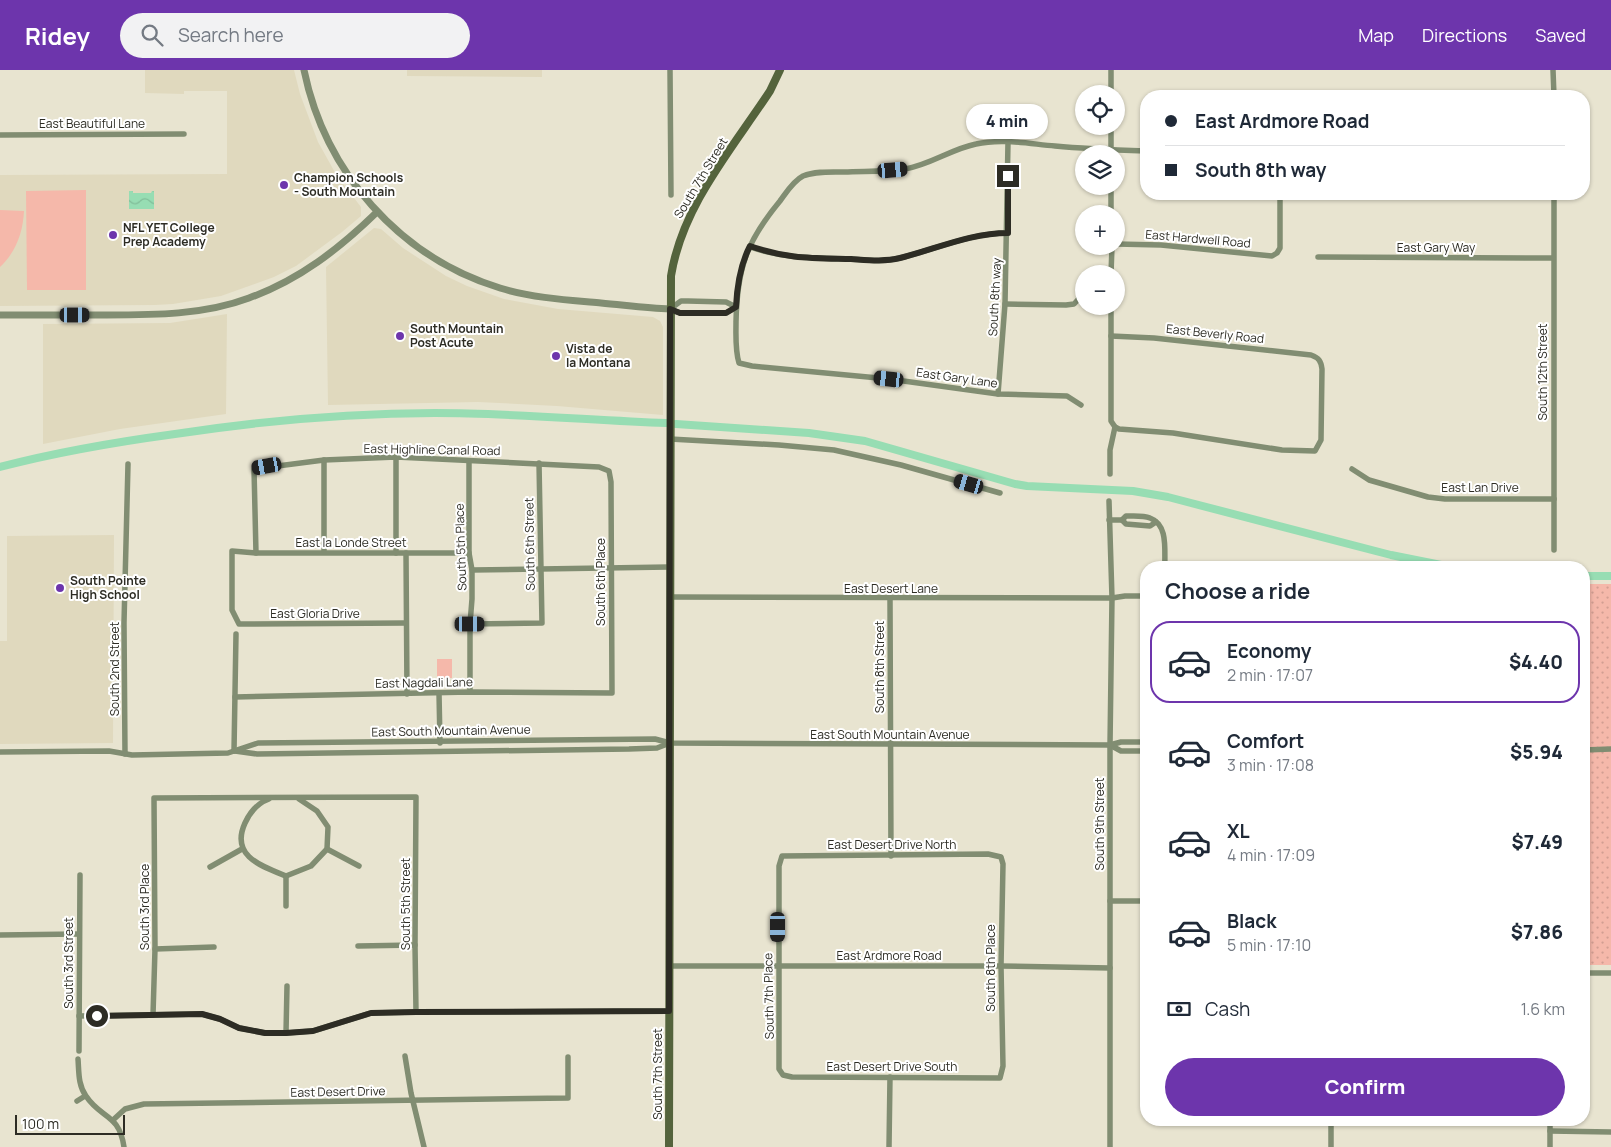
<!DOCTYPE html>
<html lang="en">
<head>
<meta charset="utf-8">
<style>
	body { margin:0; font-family:Manrope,sans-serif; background:#f2f2f3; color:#1f2937; height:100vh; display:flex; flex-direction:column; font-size:19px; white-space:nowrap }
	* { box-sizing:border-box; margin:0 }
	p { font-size:16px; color:#747a83 }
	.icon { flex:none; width:28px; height:28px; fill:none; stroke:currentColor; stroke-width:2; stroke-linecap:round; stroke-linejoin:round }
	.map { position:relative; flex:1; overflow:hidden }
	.panel { position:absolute; left:1140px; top:491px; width:450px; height:565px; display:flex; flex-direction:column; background:#fff; border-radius:20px; box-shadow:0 1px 4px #0004 }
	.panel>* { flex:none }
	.guide { position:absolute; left:1140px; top:20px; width:450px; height:110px; border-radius:20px; box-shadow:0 1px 4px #0004; display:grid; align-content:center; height:110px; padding:0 25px; background:#fff }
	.fabs { position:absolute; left:1075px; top:15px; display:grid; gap:10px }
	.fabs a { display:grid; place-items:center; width:50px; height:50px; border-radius:50%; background:#fff; box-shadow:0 1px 4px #0004; font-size:25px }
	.scale { position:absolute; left:15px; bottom:12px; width:110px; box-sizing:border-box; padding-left:5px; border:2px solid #2d2c24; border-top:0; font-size:14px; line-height:18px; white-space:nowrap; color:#2d2c24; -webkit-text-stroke:4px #fff; paint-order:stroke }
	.end { position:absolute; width:22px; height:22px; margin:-11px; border:6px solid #2d2c24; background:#fff; box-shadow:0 0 0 2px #fff }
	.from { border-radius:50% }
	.bubble { position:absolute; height:35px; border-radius:18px; background:#fff; box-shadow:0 1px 4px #0004; font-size:16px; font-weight:800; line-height:35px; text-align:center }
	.car { position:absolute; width:15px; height:30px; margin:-15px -8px; border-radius:6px; box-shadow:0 0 4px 1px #0007; background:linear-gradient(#222 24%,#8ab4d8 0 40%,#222 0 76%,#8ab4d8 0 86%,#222 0) }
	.guide b { display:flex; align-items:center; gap:18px; height:48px; font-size:19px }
	.guide b+b { border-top:1px solid #e0e1e3 }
	.guide i { width:12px; height:12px; background:#1f2937 }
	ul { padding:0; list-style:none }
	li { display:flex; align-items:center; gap:15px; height:82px; margin:0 10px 8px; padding:0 15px; border:2px solid transparent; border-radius:20px }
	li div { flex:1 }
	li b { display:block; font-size:19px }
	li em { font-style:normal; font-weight:800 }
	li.on { border-color:#6d35ac }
	li>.icon { width:45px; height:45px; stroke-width:1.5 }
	h2 { padding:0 25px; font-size:22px; line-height:60px }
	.pay { display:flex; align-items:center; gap:12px; height:55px; padding:0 25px; font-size:19px }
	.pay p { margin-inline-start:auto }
	.action { display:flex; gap:10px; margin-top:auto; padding:10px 25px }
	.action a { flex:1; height:58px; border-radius:30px; background:#6d35ac; color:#fff; font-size:20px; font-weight:800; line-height:58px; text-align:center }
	header { display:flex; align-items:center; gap:30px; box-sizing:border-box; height:70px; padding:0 25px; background:#6d35ac; color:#fff }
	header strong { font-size:24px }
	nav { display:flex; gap:28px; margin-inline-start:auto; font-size:18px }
	.search { width:350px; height:45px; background:#f2f2f3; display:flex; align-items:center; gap:12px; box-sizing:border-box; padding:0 18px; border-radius:28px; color:#747a83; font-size:19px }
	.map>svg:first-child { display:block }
	.built { fill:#e0d9be }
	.grass { fill:url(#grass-dots) }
	.pitch { fill:#f5b8aa }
	.water { fill:url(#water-waves) }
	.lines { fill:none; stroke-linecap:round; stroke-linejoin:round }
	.canal { stroke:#97ddb3; stroke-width:8 }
	.minor { stroke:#818d72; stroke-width:5.5 }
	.tertiary { stroke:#818d72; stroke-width:7 }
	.secondary { stroke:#54633c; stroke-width:8 }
	.route { stroke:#2d2c24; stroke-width:6 }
	.poi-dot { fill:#6d35ac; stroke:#fff; stroke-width:2 }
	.labels { text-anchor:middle; stroke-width:4; stroke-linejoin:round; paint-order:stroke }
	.street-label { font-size:12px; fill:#2d2c24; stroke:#fff }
	.poi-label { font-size:12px; font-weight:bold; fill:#2d2c24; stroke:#fff; text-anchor:start }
</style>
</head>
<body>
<header>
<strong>Ridey</strong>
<div class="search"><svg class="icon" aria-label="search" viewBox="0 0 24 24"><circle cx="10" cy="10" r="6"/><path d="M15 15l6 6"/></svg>Search here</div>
<nav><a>Map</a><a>Directions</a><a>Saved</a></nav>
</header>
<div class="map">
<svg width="1611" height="1077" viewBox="0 0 1611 1077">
	<defs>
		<pattern id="grass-dots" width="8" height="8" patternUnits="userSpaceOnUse" patternTransform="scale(1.25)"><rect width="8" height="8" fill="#f5b8aa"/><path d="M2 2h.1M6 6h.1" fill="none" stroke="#d29e92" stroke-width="1.8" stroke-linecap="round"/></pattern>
		<pattern id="water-waves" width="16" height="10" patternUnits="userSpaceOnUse" patternTransform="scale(1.25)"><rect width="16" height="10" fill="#97ddb3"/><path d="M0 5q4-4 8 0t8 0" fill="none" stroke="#82be9a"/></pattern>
	</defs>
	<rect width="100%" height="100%" fill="#e8e4d0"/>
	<g class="built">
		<path d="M145 0H294L300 24 318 72 337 106 361 137V146L342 162 296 196 274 207 221 226 173 234 155 235 0 236V105L227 104V21H184V24L145 23Z"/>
		<path d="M407 0H542V7L407 6Z"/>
		<path d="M374 158 381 159 403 178 446 206 467 216 504 229 558 239 653 247 660 251 663 257V345L557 336 478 332 328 335 326 197Z"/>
		<path d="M227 244 226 344 120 359 43 374V254L170 253Z"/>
		<path d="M114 465 113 673 0 674V571H7V466Z"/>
	</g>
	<rect class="grass" x="1584" y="514" width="27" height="381"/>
	<g class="pitch">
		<path d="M86 120V220H27L26 121Z"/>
		<path d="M0 140 24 141C23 162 16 182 0 197Z"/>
		<rect x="437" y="589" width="15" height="19"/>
	</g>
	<path class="water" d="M129 121H133V123H151L152 121H154V139H129Z"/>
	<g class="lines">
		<g class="canal">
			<path d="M676 354 809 363 865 371 1015 414 1027 416 1133 421 1168 427 1391 485 1456 498"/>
			<path d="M0 397C57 382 116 372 175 364 261 351 348 343 435 343 512 343 589 350 666 353"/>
			<path d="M1584 506H1611"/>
		</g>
		<g class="minor">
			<path d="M670 0 671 125"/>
			<path d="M1111 0V24"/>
			<path d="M1553 0 1554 26"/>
			<path d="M1111 56V84"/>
			<path d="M0 65 184 64"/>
			<path d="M1111 116V144"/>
			<path d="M1554 124V480"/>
			<path d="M1116 174 1161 175 1272 186 1277 183 1280 178V124"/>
			<path d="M750 177C786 189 813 188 851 189 867 190 884 192 900 188 937 179 970 163 1008 163"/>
			<path d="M1318 187 1553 188"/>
			<path d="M1111 204 1112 176"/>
			<path d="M1005 234 1066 235 1074 234 1084 223"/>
			<path d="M670 239 681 231H688L726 232 736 237"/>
			<path d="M670 239 680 243H726L736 237"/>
			<path d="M1111 266 1154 268 1311 285C1319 288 1321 291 1322 299L1321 370 1315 381 1282 380 1173 363 1119 359 1115 357"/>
			<path d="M998 324 1005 234 1008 72"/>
			<path d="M1081 335 1067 326 998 324 889 309 752 296 739 293C735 280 736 266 736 252 737 199 746 172 780 131 786 123 793 111 803 106 815 101 831 102 844 102 864 101 885 102 905 99 930 95 951 79 976 74 1002 68 1030 74 1055 76 1086 79 1116 80 1146 81"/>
			<path d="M670 369 779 375 834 380 901 395 1000 423"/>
			<path d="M469 391V483L472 500V529L470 554V622"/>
			<path d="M1352 399 1369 410 1428 427 1445 429H1554"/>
			<path d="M1110 404V380L1115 357 1111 351V236"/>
			<path d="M1109 431 1112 528 1110 675V1077"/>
			<path d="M1109 450H1122L1126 446C1133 446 1143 445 1150 448 1169 455 1164 481 1165 498"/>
			<path d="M1122 450 1126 454 1150 456 1156 452"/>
			<path d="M324 482V390"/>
			<path d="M396 483V387"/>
			<path d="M406 483 407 624"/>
			<path d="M472 500 669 497"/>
			<path d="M670 527 1112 528 1125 526H1146"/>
			<path d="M890 529 891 786"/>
			<path d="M406 553 239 554 232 540V481L256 483H469"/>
			<path d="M470 554 542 553 539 393"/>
			<path d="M439 623 440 673"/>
			<path d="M235 627 470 622 612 623 611 412 609 401 599 397 396 387 324 390 254 399 256 483"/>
			<path d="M1110 675 1121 681H1146"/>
			<path d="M1584 680 1611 679"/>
			<path d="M234 681 236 564"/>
			<path d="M235 681 257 684 629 679 657 678 670 673"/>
			<path d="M0 682 109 681 132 685 228 683 258 673 655 669 670 673 1110 675 1121 672H1146"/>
			<path d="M125 684 124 553 128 394"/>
			<path d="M269 729C258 733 250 742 245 753 230 786 261 796 286 806L311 796 327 779 328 757 317 741 299 729"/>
			<path d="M327 779 359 796"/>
			<path d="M988 784 1001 787 1003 794 1001 896 1003 996 1000 1008 792 1007 783 1005 779 999V796L782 786Z"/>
			<path d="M210 797 242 779"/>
			<path d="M286 806V836"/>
			<path d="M1110 831H1146"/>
			<path d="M0 865 79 864"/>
			<path d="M358 876 415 875"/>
			<path d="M155 879 214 877"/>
			<path d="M669 896H1001L1110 898"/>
			<path d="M1584 903H1611"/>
			<path d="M153 945 155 879 154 728 416 727 415 875 416 942"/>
			<path d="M79 946 202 944 220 949 239 958 265 963H286L313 961 371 943 416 942 669 941"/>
			<path d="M286 963 287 916"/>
			<path d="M79 981 80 805"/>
			<path d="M405 986 411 1023 424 1077"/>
			<path d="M78 989C79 1002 78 1015 86 1026 101 1049 119 1043 124 1077"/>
			<path d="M77 1031 85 1026"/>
			<path d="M113 1050 125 1039 144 1034 568 1028V987"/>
			<path d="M1331 1050V1077"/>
			<path d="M1550 1061 1611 1062"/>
			<path d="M889 1077 890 1007"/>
			<path d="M1550 1077V1050"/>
		</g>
		<g class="tertiary">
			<path d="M304 0C325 102 399 187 500 218 533 228 567 230 601 233 624 235 647 238 670 239"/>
			<path d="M0 245C35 245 71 245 106 245 154 245 204 245 249 228 299 210 339 179 377 142"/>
		</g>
		<path class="secondary" d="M669 1077 671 206C682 136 732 79 770 21L780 0"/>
	</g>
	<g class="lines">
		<path class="route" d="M97 946 202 944 220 949 239 958 265 963H286L313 961 371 943 416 942 669 941 670 239 680 243H726L736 237C737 216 740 195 750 176 786 189 813 188 851 189 867 190 884 192 900 188 936 179 970 163 1008 163V106"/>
	</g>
	<g class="poi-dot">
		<circle cx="284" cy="115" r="5"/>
		<circle cx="113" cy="165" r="5"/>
		<circle cx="400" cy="266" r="5"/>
		<circle cx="556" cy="286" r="5"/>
		<circle cx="60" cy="518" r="5"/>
	</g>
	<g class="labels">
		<g class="street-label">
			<text x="92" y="58">East Beautiful Lane</text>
			<text transform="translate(701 108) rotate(-59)" y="4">South 7th Street</text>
			<text transform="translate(1198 169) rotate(5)" y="4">East Hardwell Road</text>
			<text x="1436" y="182">East Gary Way</text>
			<text transform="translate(995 227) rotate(-87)" y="4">South 8th way</text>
			<text transform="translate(1215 264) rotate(6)" y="4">East Beverly Road</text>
			<text transform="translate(1543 302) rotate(-90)" y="4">South 12th Street</text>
			<text transform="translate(957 308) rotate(8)" y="4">East Gary Lane</text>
			<text transform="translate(432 380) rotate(1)" y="4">East Highline Canal Road</text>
			<text x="1480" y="422">East Lan Drive</text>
			<text x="351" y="477">East la Londe Street</text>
			<text transform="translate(530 474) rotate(-91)" y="4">South 6th Street</text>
			<text transform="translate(461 477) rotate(-92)" y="4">South 5th Place</text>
			<text transform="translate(601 512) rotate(-90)" y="4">South 6th Place</text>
			<text x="891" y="523">East Desert Lane</text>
			<text x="315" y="548">East Gloria Drive</text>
			<text transform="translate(880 597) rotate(-90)" y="4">South 8th Street</text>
			<text transform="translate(115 599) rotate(-90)" y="4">South 2nd Street</text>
			<text transform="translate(424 613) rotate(-1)" y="4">East Nagdali Lane</text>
			<text transform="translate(451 661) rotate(-1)" y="4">East South Mountain Avenue</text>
			<text x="890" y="669">East South Mountain Avenue</text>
			<text transform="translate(1100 754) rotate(-90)" y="4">South 9th Street</text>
			<text x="892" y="779">East Desert Drive North</text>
			<text transform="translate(406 834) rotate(-90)" y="4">South 5th Street</text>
			<text transform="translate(145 837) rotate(-90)" y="4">South 3rd Place</text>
			<text x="889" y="890">East Ardmore Road</text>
			<text transform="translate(69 893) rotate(-90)" y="4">South 3rd Street</text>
			<text transform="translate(991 898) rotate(-90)" y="4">South 8th Place</text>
			<text transform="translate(769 926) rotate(-91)" y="4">South 7th Place</text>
			<text x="892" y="1001">East Desert Drive South</text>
			<text transform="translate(658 1004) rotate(-90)" y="4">South 7th Street</text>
			<text transform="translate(338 1022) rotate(-1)" y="4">East Desert Drive</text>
		</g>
		<g class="poi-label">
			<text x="294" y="112">Champion Schools<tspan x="294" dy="14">- South Mountain</tspan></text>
			<text x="123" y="162">NFL YET College<tspan x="123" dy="14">Prep Academy</tspan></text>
			<text x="410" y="263">South Mountain<tspan x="410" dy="14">Post Acute</tspan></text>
			<text x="566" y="283">Vista de<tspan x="566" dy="14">la Montana</tspan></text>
			<text x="70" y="515">South Pointe<tspan x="70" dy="14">High School</tspan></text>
		</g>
	</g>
</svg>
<div class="fabs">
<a><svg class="icon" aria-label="locate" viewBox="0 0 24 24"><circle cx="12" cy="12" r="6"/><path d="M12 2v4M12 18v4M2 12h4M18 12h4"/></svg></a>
<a><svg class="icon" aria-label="layers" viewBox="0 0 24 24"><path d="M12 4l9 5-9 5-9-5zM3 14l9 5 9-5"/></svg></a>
<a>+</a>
<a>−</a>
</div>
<div class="scale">100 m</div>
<i class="end from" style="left:97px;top:946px"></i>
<i class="end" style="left:1008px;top:106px"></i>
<div class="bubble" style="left:966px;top:34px;width:82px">4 min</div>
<i class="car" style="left:893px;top:100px;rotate:85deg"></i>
<i class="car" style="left:75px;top:245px;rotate:90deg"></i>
<i class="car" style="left:889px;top:309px;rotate:276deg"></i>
<i class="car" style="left:267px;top:396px;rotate:260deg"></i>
<i class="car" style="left:969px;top:414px;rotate:286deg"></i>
<i class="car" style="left:470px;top:554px;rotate:90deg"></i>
<i class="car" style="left:778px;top:857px;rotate:180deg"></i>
<div class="guide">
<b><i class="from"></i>East Ardmore Road</b>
<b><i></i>South 8th way</b>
</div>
<section class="panel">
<h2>Choose a ride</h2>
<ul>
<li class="on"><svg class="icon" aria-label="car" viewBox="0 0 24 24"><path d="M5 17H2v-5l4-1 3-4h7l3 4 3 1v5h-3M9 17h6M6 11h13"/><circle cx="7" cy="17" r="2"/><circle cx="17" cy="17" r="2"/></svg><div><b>Economy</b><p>2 min · 17:07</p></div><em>$4.40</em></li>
<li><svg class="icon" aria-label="car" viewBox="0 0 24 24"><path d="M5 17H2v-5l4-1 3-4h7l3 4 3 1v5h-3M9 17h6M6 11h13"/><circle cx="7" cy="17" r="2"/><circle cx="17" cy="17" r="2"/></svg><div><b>Comfort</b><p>3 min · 17:08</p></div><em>$5.94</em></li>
<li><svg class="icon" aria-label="car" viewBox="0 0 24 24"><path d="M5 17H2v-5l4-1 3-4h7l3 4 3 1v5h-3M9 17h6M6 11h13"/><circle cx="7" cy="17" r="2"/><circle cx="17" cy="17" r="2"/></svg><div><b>XL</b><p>4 min · 17:09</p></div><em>$7.49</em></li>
<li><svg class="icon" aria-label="car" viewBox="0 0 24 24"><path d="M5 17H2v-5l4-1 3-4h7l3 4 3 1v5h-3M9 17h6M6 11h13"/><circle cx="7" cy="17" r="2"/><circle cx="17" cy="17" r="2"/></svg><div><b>Black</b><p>5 min · 17:10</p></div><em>$7.86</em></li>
</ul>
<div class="pay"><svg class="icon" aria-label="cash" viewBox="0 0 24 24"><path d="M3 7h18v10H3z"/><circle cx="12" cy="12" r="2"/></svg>Cash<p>1.6 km</p></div>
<div class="action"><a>Confirm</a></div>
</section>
</div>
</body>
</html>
